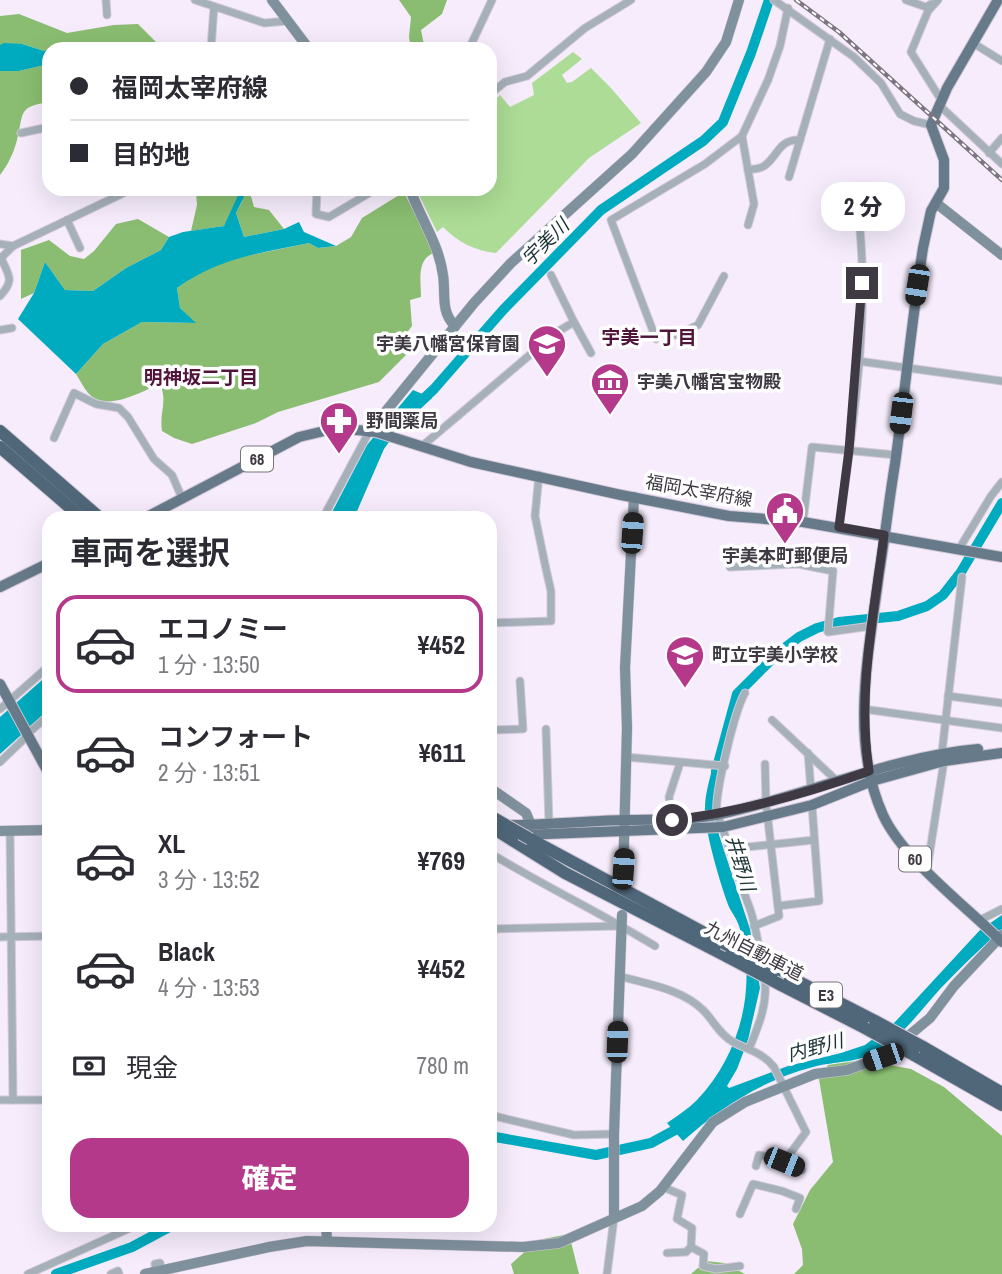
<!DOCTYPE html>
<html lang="ja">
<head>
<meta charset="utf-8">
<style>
	body { margin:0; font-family:"Archivo Narrow","Noto Sans JP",sans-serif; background:#f2f2f3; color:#2b2b33; height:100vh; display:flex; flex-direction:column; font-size:26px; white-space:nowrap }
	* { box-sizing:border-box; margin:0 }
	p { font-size:23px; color:#7c7c81 }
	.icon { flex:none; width:38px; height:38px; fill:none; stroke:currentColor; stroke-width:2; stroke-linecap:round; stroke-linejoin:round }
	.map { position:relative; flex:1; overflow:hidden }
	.drawer { position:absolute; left:42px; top:511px; width:455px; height:721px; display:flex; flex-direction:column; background:#fff; border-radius:21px; box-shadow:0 7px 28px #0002 }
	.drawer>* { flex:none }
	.banner { position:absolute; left:42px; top:42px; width:455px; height:154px; border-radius:21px; box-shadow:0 7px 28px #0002; display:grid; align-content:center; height:154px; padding:0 28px; background:#fff }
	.end { position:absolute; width:32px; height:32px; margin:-16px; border:9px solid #3f3943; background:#fff; box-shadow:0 0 0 4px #fff }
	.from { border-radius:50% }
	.bubble { position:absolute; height:49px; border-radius:21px; background:#fff; box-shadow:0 7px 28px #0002; font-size:23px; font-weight:800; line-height:49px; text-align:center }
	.car { position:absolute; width:21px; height:42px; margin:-21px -10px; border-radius:9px; box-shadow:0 0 5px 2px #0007; background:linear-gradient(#222 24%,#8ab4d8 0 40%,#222 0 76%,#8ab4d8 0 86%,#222 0) }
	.banner b { display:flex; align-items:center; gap:24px; height:66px; font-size:26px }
	.banner b+b { border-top:2px solid #e1e1e2 }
	.banner i { width:18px; height:18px; background:#2b2b33 }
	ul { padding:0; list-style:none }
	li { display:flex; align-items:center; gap:21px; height:98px; margin:0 14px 10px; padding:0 14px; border:4px solid transparent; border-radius:21px }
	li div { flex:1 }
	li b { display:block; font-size:26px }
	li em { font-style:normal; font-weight:800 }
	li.current { border-color:#b5398a }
	li>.icon { width:63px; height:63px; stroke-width:1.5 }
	h2 { padding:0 28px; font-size:32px; line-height:84px }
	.pay { display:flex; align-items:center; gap:18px; height:77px; padding:0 28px; font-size:26px }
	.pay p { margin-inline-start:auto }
	.button { display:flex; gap:14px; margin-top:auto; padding:14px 28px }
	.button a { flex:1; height:80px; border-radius:21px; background:#b5398a; color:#fff; font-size:28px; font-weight:800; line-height:80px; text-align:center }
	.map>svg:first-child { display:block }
	.green { fill:#acdc95 }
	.forest { fill:#8abd71 }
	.water { fill:#01abbf }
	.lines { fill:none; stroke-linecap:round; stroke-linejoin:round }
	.river { stroke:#01abbf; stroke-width:10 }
	.street-casing { stroke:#d1c8d7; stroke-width:9 }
	.secondary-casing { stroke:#d1c8d7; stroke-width:11 }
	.primary-casing { stroke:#d1c8d7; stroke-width:12 }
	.highway-casing { stroke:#d1c8d7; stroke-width:14 }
	.street { stroke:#a5b0b9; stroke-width:7 }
	.secondary { stroke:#80919e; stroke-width:10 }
	.primary { stroke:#667a8a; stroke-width:10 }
	.highway { stroke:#4f6779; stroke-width:12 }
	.rail-casing { stroke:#7d7581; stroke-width:4.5 }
	.rail { stroke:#fefefe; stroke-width:2; stroke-dasharray:5; stroke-linecap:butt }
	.highway-bridge-casing { stroke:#d1c8d7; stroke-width:14; stroke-linecap:butt }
	.highway-bridge { stroke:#4f6779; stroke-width:12 }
	.route { stroke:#3f3943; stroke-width:9 }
	.labels { text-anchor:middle; stroke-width:7; stroke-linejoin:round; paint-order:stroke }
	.shield { fill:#fefefe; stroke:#78747b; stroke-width:2 }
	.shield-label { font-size:16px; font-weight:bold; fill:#3f3943 }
	.poi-label { font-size:18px; font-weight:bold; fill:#3f3943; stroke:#fefefe; text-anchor:start }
	.street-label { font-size:18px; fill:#3f3943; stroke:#fefefe }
	.water-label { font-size:19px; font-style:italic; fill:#1b3235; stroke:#fefefe }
	.neighbourhood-label { font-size:19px; font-weight:bold; fill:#51153c; stroke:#fefefe }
</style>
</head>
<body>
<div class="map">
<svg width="1002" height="1274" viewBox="0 0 1002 1274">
	<rect width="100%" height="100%" fill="#f6ecfc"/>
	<path class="green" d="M573 52 582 59 562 75 567 83 572 82 591 68 611 88 641 123 589 158 496 253C476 251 457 242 443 227L437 232 418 193 430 189H490V105L500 95 510 107 534 95 532 83Z"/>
	<g class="forest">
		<path d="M399 0H447L442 14 421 30 424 45 415 46 410 43 409 37 411 17Z"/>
		<path d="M19 14 67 33 114 25 138 24 157 43 158 49 44 51 22 44 0 45V16Z"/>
		<path d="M49 64V102C17 107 24 113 17 140 14 152 8 165 0 175V71H19Z"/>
		<path d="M200 189H249L254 207 269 210 284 229 244 237 236 213 244 198 224 226 191 231 197 205 196 192Z"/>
		<path d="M404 192 434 253C416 259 421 282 421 297L410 300 412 326 396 347 406 355 379 382 278 412 256 423 192 444 174 438 162 431C159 412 168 402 160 384 140 392 106 413 88 393 83 387 80 380 76 374L103 344 142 322 195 323 180 308 177 288 196 275 228 260 309 243 318 248 336 246 351 237 362 218Z"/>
		<path d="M138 219 169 237 161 250 126 268 93 291 65 290 45 262 34 293 21 299V250L49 240 70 256 84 259 94 251 116 224Z"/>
		<path d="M863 1060 911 1069 944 1087 1002 1136V1274H794L803 1265 802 1249 793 1224 810 1190 833 1162 819 1079 828 1065Z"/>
		<path d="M569 1234 579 1274H514L511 1264 538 1240Z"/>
		<path d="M706 1261 724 1263 745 1274H691Z"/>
	</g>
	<g class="water">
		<path d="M4 43 22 44 44 51 49 50V64L19 71H0V45Z"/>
		<path d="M240 191 244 197 236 213 244 237 284 229 299 222 304 232 336 246 318 248 309 243C258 254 220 257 177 288L180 308 196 323 142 322 103 344 76 374 18 319 34 293 45 262 65 290 93 291 126 268 161 250 169 237 183 232 224 226Z"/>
		<path d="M413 390 432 398 399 428 384 449 354 518H329L367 445Z"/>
		<path d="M49 674V710L0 754V717Z"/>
		<path d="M723 759 715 808 719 835 750 929 760 988 748 1040 737 1069 727 1086 729 1088 788 1066 841 1053 865 1045 895 1022 980 930 1002 915V929C981 948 960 968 940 989 921 1010 904 1034 880 1050 861 1063 834 1061 813 1067 763 1080 721 1107 683 1141L667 1123C677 1116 688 1109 697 1100 740 1055 758 987 739 926 737 919 732 913 729 907 721 886 704 830 705 808 705 793 711 775 714 761Z"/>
	</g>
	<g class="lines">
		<g class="river">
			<path d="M416 406 434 389 503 310 601 210 703 141 723 122 751 53 769 0"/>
			<path d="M716 771 737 694 778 653 799 637 817 628 839 622 898 616 927 606 943 595 961 572 1002 503"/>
			<path d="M490 1136 596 1155 651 1143 686 1124"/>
			<path d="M56 1274 132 1247 173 1225"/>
		</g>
		<g class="street-casing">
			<g id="street">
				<path d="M106 0 107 15"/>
				<path d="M195 0 264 23 288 21"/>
				<path d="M774 0 854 57 881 83 900 114 914 121 931 125"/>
				<path d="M906 0 926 7 931 4"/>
				<path d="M938 0 928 11 911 52 938 95 942 97"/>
				<path d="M973 43 1002 61"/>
				<path d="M211 48 214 7"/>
				<path d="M469 49 492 0"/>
				<path d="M490 94 505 82 527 76 585 28 631 0"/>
				<path d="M939 105 1002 164"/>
				<path d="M21 133 49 127"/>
				<path d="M742 136 754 204 748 225"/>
				<path d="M989 153 1002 138"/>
				<path d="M748 170C753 169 760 169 764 166 778 157 778 139 800 140"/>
				<path d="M789 177 830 39"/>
				<path d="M317 189 316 214 329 217 376 189"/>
				<path d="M67 220 80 248"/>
				<path d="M0 244 13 246"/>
				<path d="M0 259 13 246 132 189"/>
				<path d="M551 275 574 322"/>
				<path d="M0 296C15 280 9 276 1 258"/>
				<path d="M0 330 12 328"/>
				<path d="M676 335 698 325 724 276"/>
				<path d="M656 339 611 220 705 164 742 136 768 80 780 46 788 8"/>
				<path d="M858 361 1002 381"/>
				<path d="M54 438 74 393 96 404 119 408 128 417 154 459 172 475 182 498"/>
				<path d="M421 447 557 332 574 322 591 353"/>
				<path d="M323 518 369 432"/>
				<path d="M803 522 812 447 896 455"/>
				<path d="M839 527C853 427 872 305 857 205"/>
				<path d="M959 549 991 496 1002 482"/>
				<path d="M730 567 798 564 833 571 828 632 872 626"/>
				<path d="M490 623 551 621V591L546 569 535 516 539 475"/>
				<path d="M745 693C735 710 714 795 717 814 718 819 722 824 723 829 731 855 739 880 749 906 756 924 758 945 762 964"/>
				<path d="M948 696 1002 703"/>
				<path d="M0 709 49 666"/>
				<path d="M863 709 1002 728"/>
				<path d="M772 720 838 782"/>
				<path d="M546 729 549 824"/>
				<path d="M32 730 49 715"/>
				<path d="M490 730 523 729 520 681"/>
				<path d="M808 753 811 790"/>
				<path d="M626 757 725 766"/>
				<path d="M0 762 25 738"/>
				<path d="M670 806 669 797 680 763"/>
				<path d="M10 830 13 1100"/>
				<path d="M728 849 814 840"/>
				<path d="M490 853C544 886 601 913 655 946"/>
				<path d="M927 870 944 761 942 752 962 577"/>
				<path d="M778 906 819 901 812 805"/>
				<path d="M980 920 1002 909"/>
				<path d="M754 926 779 916 766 803 765 764"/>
				<path d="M490 929 619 926"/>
				<path d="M0 937 49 936"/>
				<path d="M619 976C647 984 682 989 703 1010 714 1021 719 1034 733 1042 748 1050 762 1052 774 1067L806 1132 784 1162"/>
				<path d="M749 1049C759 1025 769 1001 764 976"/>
				<path d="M0 1100H49"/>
				<path d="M490 1115 574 1135 614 1134"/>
				<path d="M756 1166 759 1155 774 1158 802 1170"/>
				<path d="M663 1187 682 1195 677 1219 692 1228 691 1247 704 1254 703 1266 716 1269 740 1266"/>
				<path d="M740 1214 753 1184 782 1191 800 1198 796 1209"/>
				<path d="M667 1253 686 1252 691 1247"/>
				<path d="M156 1272 155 1264 160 1263 161 1271"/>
				<path d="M28 1274 137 1225"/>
				<path d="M111 1274 118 1271 119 1274"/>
				<path d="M607 1274 614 1218"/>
			</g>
		</g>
		<g class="secondary-casing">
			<g id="secondary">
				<path d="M272 0 309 49"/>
				<path d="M410 189C420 218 439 244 443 275 446 294 440 311 455 326"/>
				<path d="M936 203 1002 255"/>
				<path d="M369 432 474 303 511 263 632 154 706 72 726 42 739 0"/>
				<path d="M490 788 526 813 531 825"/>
				<path d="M0 831 49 830"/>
				<path d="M623 880 627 728 625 668 634 497"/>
				<path d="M614 1218V1134L622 915"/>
				<path d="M326 1225 327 1241"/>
				<path d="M145 1274 269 1247 307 1241 523 1247 559 1243 642 1206 660 1191 713 1122 745 1102 815 1074 847 1070 883 1057 930 1018 954 986 1002 935"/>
			</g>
		</g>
		<g class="primary-casing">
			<g id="primary">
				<path d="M998 0 947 88 931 125 944 160V188L931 211 923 248C912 319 905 392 895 464 889 500 885 537 879 574 869 652 849 740 883 815 903 859 967 907 1002 942"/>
				<path d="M145 518 299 437 337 428 376 432 471 462 621 495 729 516 803 522 1002 557"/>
				<path d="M0 587 49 563"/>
				<path d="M0 684 49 774"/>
				<path d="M507 825C546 825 585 821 624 820 657 819 688 821 720 814 807 796 889 757 978 749"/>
				<path d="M521 835 723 827 812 805 872 781 944 761 1002 753"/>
			</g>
		</g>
		<g class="highway-casing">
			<g id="highway">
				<path d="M0 431 100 518"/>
				<path d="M0 447 82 518"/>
				<path d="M530 839 723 943"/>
				<path d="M512 840 565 873 728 957"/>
				<path d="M776 970 875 1021"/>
				<path d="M781 985 865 1028"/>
				<path d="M923 1047 1002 1093"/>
				<path d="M914 1055 1002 1105"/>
			</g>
		</g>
		<use href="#street" class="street"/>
		<use href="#secondary" class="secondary"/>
		<use href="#primary" class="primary"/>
		<use href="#highway" class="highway"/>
		<g class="rail-casing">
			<path id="rail" d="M796 0 839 32 1002 180"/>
		</g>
		<use href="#rail" class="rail"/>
		<g class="highway-bridge-casing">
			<g id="highway-bridge">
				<path d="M490 816 530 839"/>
				<path d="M490 826 512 840"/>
				<path d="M723 943 776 970"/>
				<path d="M728 957 781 985"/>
				<path d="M875 1021 923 1047"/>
				<path d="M865 1028 914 1055"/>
			</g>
		</g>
		<use href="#highway-bridge" class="highway-bridge"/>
	</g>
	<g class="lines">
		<path class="route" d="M672 820C740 812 805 794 869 771 857 692 874 614 884 535L839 527 849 450 862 283"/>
	</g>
	<defs>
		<g id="school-pin" transform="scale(2.0125)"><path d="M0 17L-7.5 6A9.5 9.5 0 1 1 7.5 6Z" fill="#b5398a" stroke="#fefefe"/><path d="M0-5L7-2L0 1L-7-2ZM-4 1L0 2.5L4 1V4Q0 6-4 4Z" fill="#fff"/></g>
		<g id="museum-pin" transform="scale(2.0125)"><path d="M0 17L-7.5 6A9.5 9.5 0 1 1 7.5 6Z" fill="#b5398a" stroke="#fefefe"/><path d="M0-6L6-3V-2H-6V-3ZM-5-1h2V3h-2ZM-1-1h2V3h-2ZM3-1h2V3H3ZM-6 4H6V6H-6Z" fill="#fff"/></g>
		<g id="pharmacy-pin" transform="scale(2.0125)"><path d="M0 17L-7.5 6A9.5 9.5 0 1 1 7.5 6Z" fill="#b5398a" stroke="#fefefe"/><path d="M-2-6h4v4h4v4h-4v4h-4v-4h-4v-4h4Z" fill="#fff"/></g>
		<g id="civic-pin" transform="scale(2.0125)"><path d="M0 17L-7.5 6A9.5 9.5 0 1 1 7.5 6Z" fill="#b5398a" stroke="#fefefe"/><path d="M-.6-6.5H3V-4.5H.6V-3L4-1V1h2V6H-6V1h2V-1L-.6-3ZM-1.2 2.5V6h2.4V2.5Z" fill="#fff"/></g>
	</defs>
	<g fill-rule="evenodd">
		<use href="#school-pin" x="547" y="344"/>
		<use href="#museum-pin" x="610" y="382"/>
		<use href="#pharmacy-pin" x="339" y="421"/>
		<use href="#civic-pin" x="785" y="511"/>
		<use href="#school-pin" x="685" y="655"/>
	</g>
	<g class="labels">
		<g class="shield">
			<rect x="241" y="446.5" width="32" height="25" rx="5"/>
			<rect x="899" y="846.5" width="32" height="25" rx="5"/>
			<rect x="810" y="982.5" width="32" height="25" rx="5"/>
		</g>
		<g class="shield-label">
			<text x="257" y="465">68</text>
			<text x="915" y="865">60</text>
			<text x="826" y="1001">E3</text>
		</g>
		<g class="poi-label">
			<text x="520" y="350" text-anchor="end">宇美八幡宮保育園</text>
			<text x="637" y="388">宇美八幡宮宝物殿</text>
			<text x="366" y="427">野間薬局</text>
			<text x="785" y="562" text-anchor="middle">宇美本町郵便局</text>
			<text x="712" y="661">町立宇美小学校</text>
		</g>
		<g class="street-label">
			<text transform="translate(699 491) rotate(10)" y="6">福岡太宰府線</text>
			<text transform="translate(754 951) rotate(27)" y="6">九州自動車道</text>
		</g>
		<g class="water-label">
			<text transform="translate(545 242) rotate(-45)" y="7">宇美川</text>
			<text transform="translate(741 863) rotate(73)" y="7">井野川</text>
			<text transform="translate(815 1047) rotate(-15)" y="7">内野川</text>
		</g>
		<g class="neighbourhood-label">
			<text x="649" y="344">宇美一丁目</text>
			<text x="201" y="384">明神坂二丁目</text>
		</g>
	</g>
</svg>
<i class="end from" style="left:672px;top:820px"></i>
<i class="end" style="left:862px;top:283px"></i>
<div class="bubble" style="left:821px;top:182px;width:84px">2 分</div>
<i class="car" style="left:917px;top:285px;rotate:189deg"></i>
<i class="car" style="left:901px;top:413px;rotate:187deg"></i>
<i class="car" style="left:632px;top:533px;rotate:4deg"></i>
<i class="car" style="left:623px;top:869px;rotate:4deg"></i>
<i class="car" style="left:617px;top:1042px;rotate:2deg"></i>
<i class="car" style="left:883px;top:1057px;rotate:251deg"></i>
<i class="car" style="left:784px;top:1162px;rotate:112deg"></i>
<div class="banner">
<b><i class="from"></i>福岡太宰府線</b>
<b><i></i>目的地</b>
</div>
<section class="drawer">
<h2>車両を選択</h2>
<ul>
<li class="current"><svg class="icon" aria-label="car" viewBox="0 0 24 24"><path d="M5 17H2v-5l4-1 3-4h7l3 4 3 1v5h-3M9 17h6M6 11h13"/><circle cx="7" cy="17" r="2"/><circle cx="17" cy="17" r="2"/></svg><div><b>エコノミー</b><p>1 分 · 13:50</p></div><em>¥452</em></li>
<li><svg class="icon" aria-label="car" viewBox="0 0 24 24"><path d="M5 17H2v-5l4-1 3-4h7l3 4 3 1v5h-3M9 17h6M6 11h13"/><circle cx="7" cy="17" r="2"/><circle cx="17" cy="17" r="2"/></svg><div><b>コンフォート</b><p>2 分 · 13:51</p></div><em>¥611</em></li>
<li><svg class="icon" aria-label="car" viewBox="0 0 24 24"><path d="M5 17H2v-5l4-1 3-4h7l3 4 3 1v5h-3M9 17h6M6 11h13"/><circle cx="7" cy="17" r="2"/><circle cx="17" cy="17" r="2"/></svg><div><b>XL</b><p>3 分 · 13:52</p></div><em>¥769</em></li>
<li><svg class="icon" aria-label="car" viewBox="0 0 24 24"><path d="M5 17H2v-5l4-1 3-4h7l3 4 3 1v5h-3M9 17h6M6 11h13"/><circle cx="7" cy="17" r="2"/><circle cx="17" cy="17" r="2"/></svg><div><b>Black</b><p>4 分 · 13:53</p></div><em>¥452</em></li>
</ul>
<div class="pay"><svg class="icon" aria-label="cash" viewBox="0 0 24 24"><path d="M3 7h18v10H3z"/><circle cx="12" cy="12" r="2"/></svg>現金<p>780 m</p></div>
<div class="button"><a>確定</a></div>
</section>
</div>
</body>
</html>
